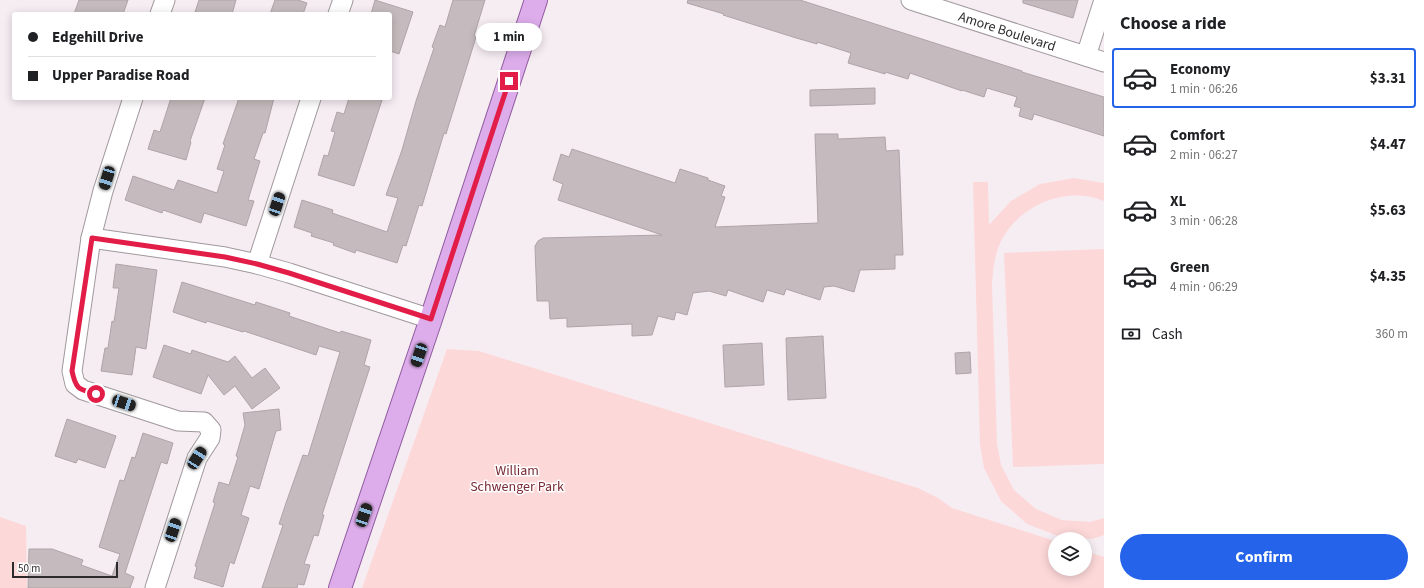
<!DOCTYPE html>
<html lang="en">
<head>
<meta charset="utf-8">
<style>
	body { margin:0; font-family:"Source Sans 3",sans-serif; background:#f2f2f2; color:#202124; height:100vh; display:flex; flex-direction:column; font-size:15px; white-space:nowrap }
	* { box-sizing:border-box; margin:0 }
	p { font-size:13px; color:#757577 }
	.icon { flex:none; width:22px; height:22px; fill:none; stroke:currentColor; stroke-width:2; stroke-linecap:round; stroke-linejoin:round }
	.map { position:relative; flex:1; overflow:hidden }
	.drawer { display:flex; flex-direction:column; background:#fff; width:320px }
	.drawer>* { flex:none }
	.banner { position:absolute; left:12px; top:12px; width:380px; height:88px; border-radius:4px; box-shadow:0 2px 10px #0003; display:grid; align-content:center; height:88px; padding:0 16px; background:#fff }
	.tools { position:absolute; left:1048px; top:532px; display:grid; gap:8px }
	.tools a { display:grid; place-items:center; width:44px; height:44px; border-radius:50%; background:#fff; box-shadow:0 2px 10px #0003; font-size:20px }
	.scale { position:absolute; left:12px; bottom:10px; width:106px; box-sizing:border-box; padding-left:4px; border:2px solid #2d2a2c; border-top:0; font-size:11px; line-height:14px; white-space:nowrap; color:#2d2a2c; -webkit-text-stroke:3px #fff; paint-order:stroke }
	.end { position:absolute; width:18px; height:18px; margin:-9px; border:5px solid #e11d48; background:#fff; box-shadow:0 0 0 2px #fff }
	.from { border-radius:50% }
	.bubble { position:absolute; height:28px; border-radius:14px; background:#fff; box-shadow:0 2px 10px #0003; font-size:13px; font-weight:700; line-height:28px; text-align:center }
	.car { position:absolute; width:12px; height:24px; margin:-12px -6px; border-radius:5px; box-shadow:0 0 3px 1px #0007; background:linear-gradient(#222 24%,#8ab4d8 0 40%,#222 0 76%,#8ab4d8 0 86%,#222 0) }
	.banner b { display:flex; align-items:center; gap:14px; height:38px; font-size:15px }
	.banner b+b { border-top:1px solid #e0e0e0 }
	.banner i { width:10px; height:10px; background:#202124 }
	ul { padding:0; list-style:none }
	li { display:flex; align-items:center; gap:12px; height:60px; margin:0 8px 6px; padding:0 8px; border:2px solid transparent; border-radius:4px }
	li div { flex:1 }
	li b { display:block; font-size:15px }
	li em { font-style:normal; font-weight:700 }
	li.active { border-color:#2563eb }
	li>.icon { width:36px; height:36px; stroke-width:1.5 }
	h2 { padding:0 16px; font-size:18px; line-height:48px }
	.pay { display:flex; align-items:center; gap:10px; height:44px; padding:0 16px; font-size:15px }
	.pay p { margin-inline-start:auto }
	.primary-button { display:flex; gap:8px; margin-top:auto; padding:8px 16px }
	.primary-button a { flex:1; height:46px; border-radius:24px; background:#2563eb; color:#fff; font-size:16px; font-weight:700; line-height:46px; text-align:center }
	main { display:flex; flex:1; min-height:0 }
	.map>svg:first-child { display:block }
	.green { fill:#fdd8d9 }
	.building { fill:#c5bbbe; stroke:#afa4a7 }
	.lines { fill:none; stroke-linecap:round; stroke-linejoin:round }
	.minor-casing { stroke:#a0989d; stroke-width:21 }
	.major-casing { stroke:#905c9f; stroke-width:24 }
	.minor { stroke:#fff; stroke-width:19 }
	.major { stroke:#ddadeb; stroke-width:22 }
	.route { stroke:#e11d48; stroke-width:5 }
	.labels { text-anchor:middle; stroke-width:3; stroke-linejoin:round; paint-order:stroke }
	.street-label { font-size:14px; fill:#2d2a2c; stroke:#fff }
	.park-label { font-size:14px; fill:#792c36; stroke:#fff }
</style>
</head>
<body>
<main>
<div class="map">
<svg width="1104" height="588" viewBox="0 0 1104 588">
	<rect width="100%" height="100%" fill="#f6edf3"/>
	<g class="green">
		<path d="M1074 178 1104 183V201C1068 186 1024 203 1004 236 995 250 993 268 992 284L997 444 1001 465 1014 490 1036 509 1062 520 1090 522 1104 518V535L1092 539 1058 536 1027 524 1001 501 984 468 980 445 973 182H988L989 225 1011 201 1040 184Z"/>
		<path d="M1104 249V464L1013 467 1004 253Z"/>
		<path d="M447 349 479 351 918 488 938 498 952 508 1055 541V569H1085V551L1104 557V588H362Z"/>
		<path d="M0 517 26 526 27 588H0Z"/>
	</g>
	<g class="building">
		<path d="M79 0H128L123 14H74Z"/>
		<path d="M199 0H236L232 14H197V12H195Z"/>
		<path d="M275 0H298L307 3 303 14H270Z"/>
		<path d="M375 0 413 12 399 54 390 51V14H371Z"/>
		<path d="M453 0H485L474 36 476 37 468 63 446 134 444 133 422 206 419 205 406 246 403 245 397 263 356 250 355 253 333 245 334 243 311 236 312 233 294 227 302 200 333 210 332 213 387 232 398 198 386 195 402 150 416 101 434 48 432 47 440 25 445 27Z"/>
		<path d="M688 0H800L1022 71V72L1104 97V136L1034 114 1032 120 1019 116 1021 108 1014 106 1017 97 987 88 984 97 962 90V91L910 73 908 79 885 72V74L848 63 851 53 817 42V44L793 37 723 15 724 14 687 3Z"/>
		<path d="M1023 0H1078L1073 18 1023 3Z"/>
		<path d="M875 88V104L810 106V90Z"/>
		<path d="M171 98H205L190 141 191 142 186 160 148 149 154 130 160 132Z"/>
		<path d="M239 98H274L265 133H263L254 159 260 161 248 200 254 201 246 226 204 213 201 223 163 210 162 213 125 200 133 176 174 190 178 180 217 193 224 171 217 169 225 145 223 144Z"/>
		<path d="M349 98H376L382 100 354 186 318 175 324 155 328 156 335 132 331 131 337 112 344 114Z"/>
		<path d="M815 134H838V139L885 137 886 151 899 150 903 255H895V269L860 270 854 292 834 286 824 287 820 300 786 289 784 295 767 290 763 302 728 290 726 296 709 291 693 293 687 315 676 312 674 320 658 316 652 335 632 336V324L567 327V318L550 319 549 301H537L535 246 538 241 543 238 662 235 558 200 563 184 553 180 561 154 569 157 572 149 675 183 680 169 708 178V180L725 186 721 196 725 197 715 227 818 223Z"/>
		<path d="M116 264 157 270 146 349 136 347 132 375 101 371 105 348H108L112 321 114 322 119 288H113Z"/>
		<path d="M182 282 255 305 256 302 290 313 289 316 340 333 341 331 371 340 364 365 370 367 322 515H324L318 536 314 535 304 564 310 565 304 585 298 584 297 588H262L283 525 279 524 286 503 303 455 308 456 340 352 319 346 316 355 244 331 243 332 207 321 206 323 173 312Z"/>
		<path d="M823 336 826 398 788 400 786 338Z"/>
		<path d="M762 343 764 385 725 387 723 345Z"/>
		<path d="M164 345 191 354 192 350 228 362 235 356 252 378 265 368 280 388 252 409 235 386 224 395 208 375 201 394 153 377Z"/>
		<path d="M970 352 971 373 956 374 955 353Z"/>
		<path d="M279 409 281 430 276 431 259 489 250 486 241 515 249 518 234 564 230 562 223 587 194 578 197 567 195 566 215 503 213 502 219 482 229 485 238 457 236 456 245 425 243 413Z"/>
		<path d="M67 419 116 436 105 468 78 459 76 463 55 456Z"/>
		<path d="M143 433 173 443 167 464 161 462 125 573 134 577 130 588H28L29 549H52L83 560 81 565 112 576 120 554 99 547 120 480 124 481 132 457 135 458Z"/>
	</g>
	<g class="lines">
		<g class="minor-casing">
			<g id="minor">
				<path id="s1" d="M911 0 1104 62"/>
				<path d="M160 14 165 0"/>
				<path d="M338 14 343 0"/>
				<path d="M1086 56 1104 0"/>
				<path d="M133 98 103 191 91 238 72 371 75 384 83 390 178 421 204 422 211 430 210 438 197 458 155 588"/>
				<path d="M91 238 225 257 257 264 289 273 431 319"/>
				<path d="M257 264 311 98"/>
			</g>
		</g>
		<g class="major-casing">
			<path id="major" d="M340 588 431 319 536 0"/>
		</g>
		<use href="#minor" class="minor"/>
		<use href="#major" class="major"/>
	</g>
	<g class="lines">
		<path class="route" d="M96 394C79 389 76 390 72 371L92 238 225 257 257 264 289 273 431 319 509 81"/>
	</g>
	<g class="labels">
		<g class="street-label">
			<text dy="5" stroke="none"><textPath href="#s1" startOffset="101">Amore Boulevard</textPath></text>
		</g>
		<g class="park-label">
			<text x="517" y="475">William<tspan x="517" dy="16">Schwenger Park</tspan></text>
		</g>
	</g>
</svg>
<div class="tools">
<a><svg class="icon" aria-label="layers" viewBox="0 0 24 24"><path d="M12 4l9 5-9 5-9-5zM3 14l9 5 9-5"/></svg></a>
</div>
<div class="scale">50 m</div>
<i class="end from" style="left:96px;top:394px"></i>
<i class="end" style="left:509px;top:81px"></i>
<div class="bubble" style="left:476px;top:23px;width:66px">1 min</div>
<i class="car" style="left:107px;top:178px;rotate:197deg"></i>
<i class="car" style="left:277px;top:204px;rotate:18deg"></i>
<i class="car" style="left:419px;top:355px;rotate:199deg"></i>
<i class="car" style="left:124px;top:403px;rotate:108deg"></i>
<i class="car" style="left:197px;top:458px;rotate:33deg"></i>
<i class="car" style="left:364px;top:515px;rotate:19deg"></i>
<i class="car" style="left:173px;top:530px;rotate:18deg"></i>
<div class="banner">
<b><i class="from"></i>Edgehill Drive</b>
<b><i></i>Upper Paradise Road</b>
</div>
</div>
<section class="drawer">
<h2>Choose a ride</h2>
<ul>
<li class="active"><svg class="icon" aria-label="car" viewBox="0 0 24 24"><path d="M5 17H2v-5l4-1 3-4h7l3 4 3 1v5h-3M9 17h6M6 11h13"/><circle cx="7" cy="17" r="2"/><circle cx="17" cy="17" r="2"/></svg><div><b>Economy</b><p>1 min · 06:26</p></div><em>$3.31</em></li>
<li><svg class="icon" aria-label="car" viewBox="0 0 24 24"><path d="M5 17H2v-5l4-1 3-4h7l3 4 3 1v5h-3M9 17h6M6 11h13"/><circle cx="7" cy="17" r="2"/><circle cx="17" cy="17" r="2"/></svg><div><b>Comfort</b><p>2 min · 06:27</p></div><em>$4.47</em></li>
<li><svg class="icon" aria-label="car" viewBox="0 0 24 24"><path d="M5 17H2v-5l4-1 3-4h7l3 4 3 1v5h-3M9 17h6M6 11h13"/><circle cx="7" cy="17" r="2"/><circle cx="17" cy="17" r="2"/></svg><div><b>XL</b><p>3 min · 06:28</p></div><em>$5.63</em></li>
<li><svg class="icon" aria-label="car" viewBox="0 0 24 24"><path d="M5 17H2v-5l4-1 3-4h7l3 4 3 1v5h-3M9 17h6M6 11h13"/><circle cx="7" cy="17" r="2"/><circle cx="17" cy="17" r="2"/></svg><div><b>Green</b><p>4 min · 06:29</p></div><em>$4.35</em></li>
</ul>
<div class="pay"><svg class="icon" aria-label="cash" viewBox="0 0 24 24"><path d="M3 7h18v10H3z"/><circle cx="12" cy="12" r="2"/></svg>Cash<p>360 m</p></div>
<div class="primary-button"><a>Confirm</a></div>
</section>
</main>
</body>
</html>
